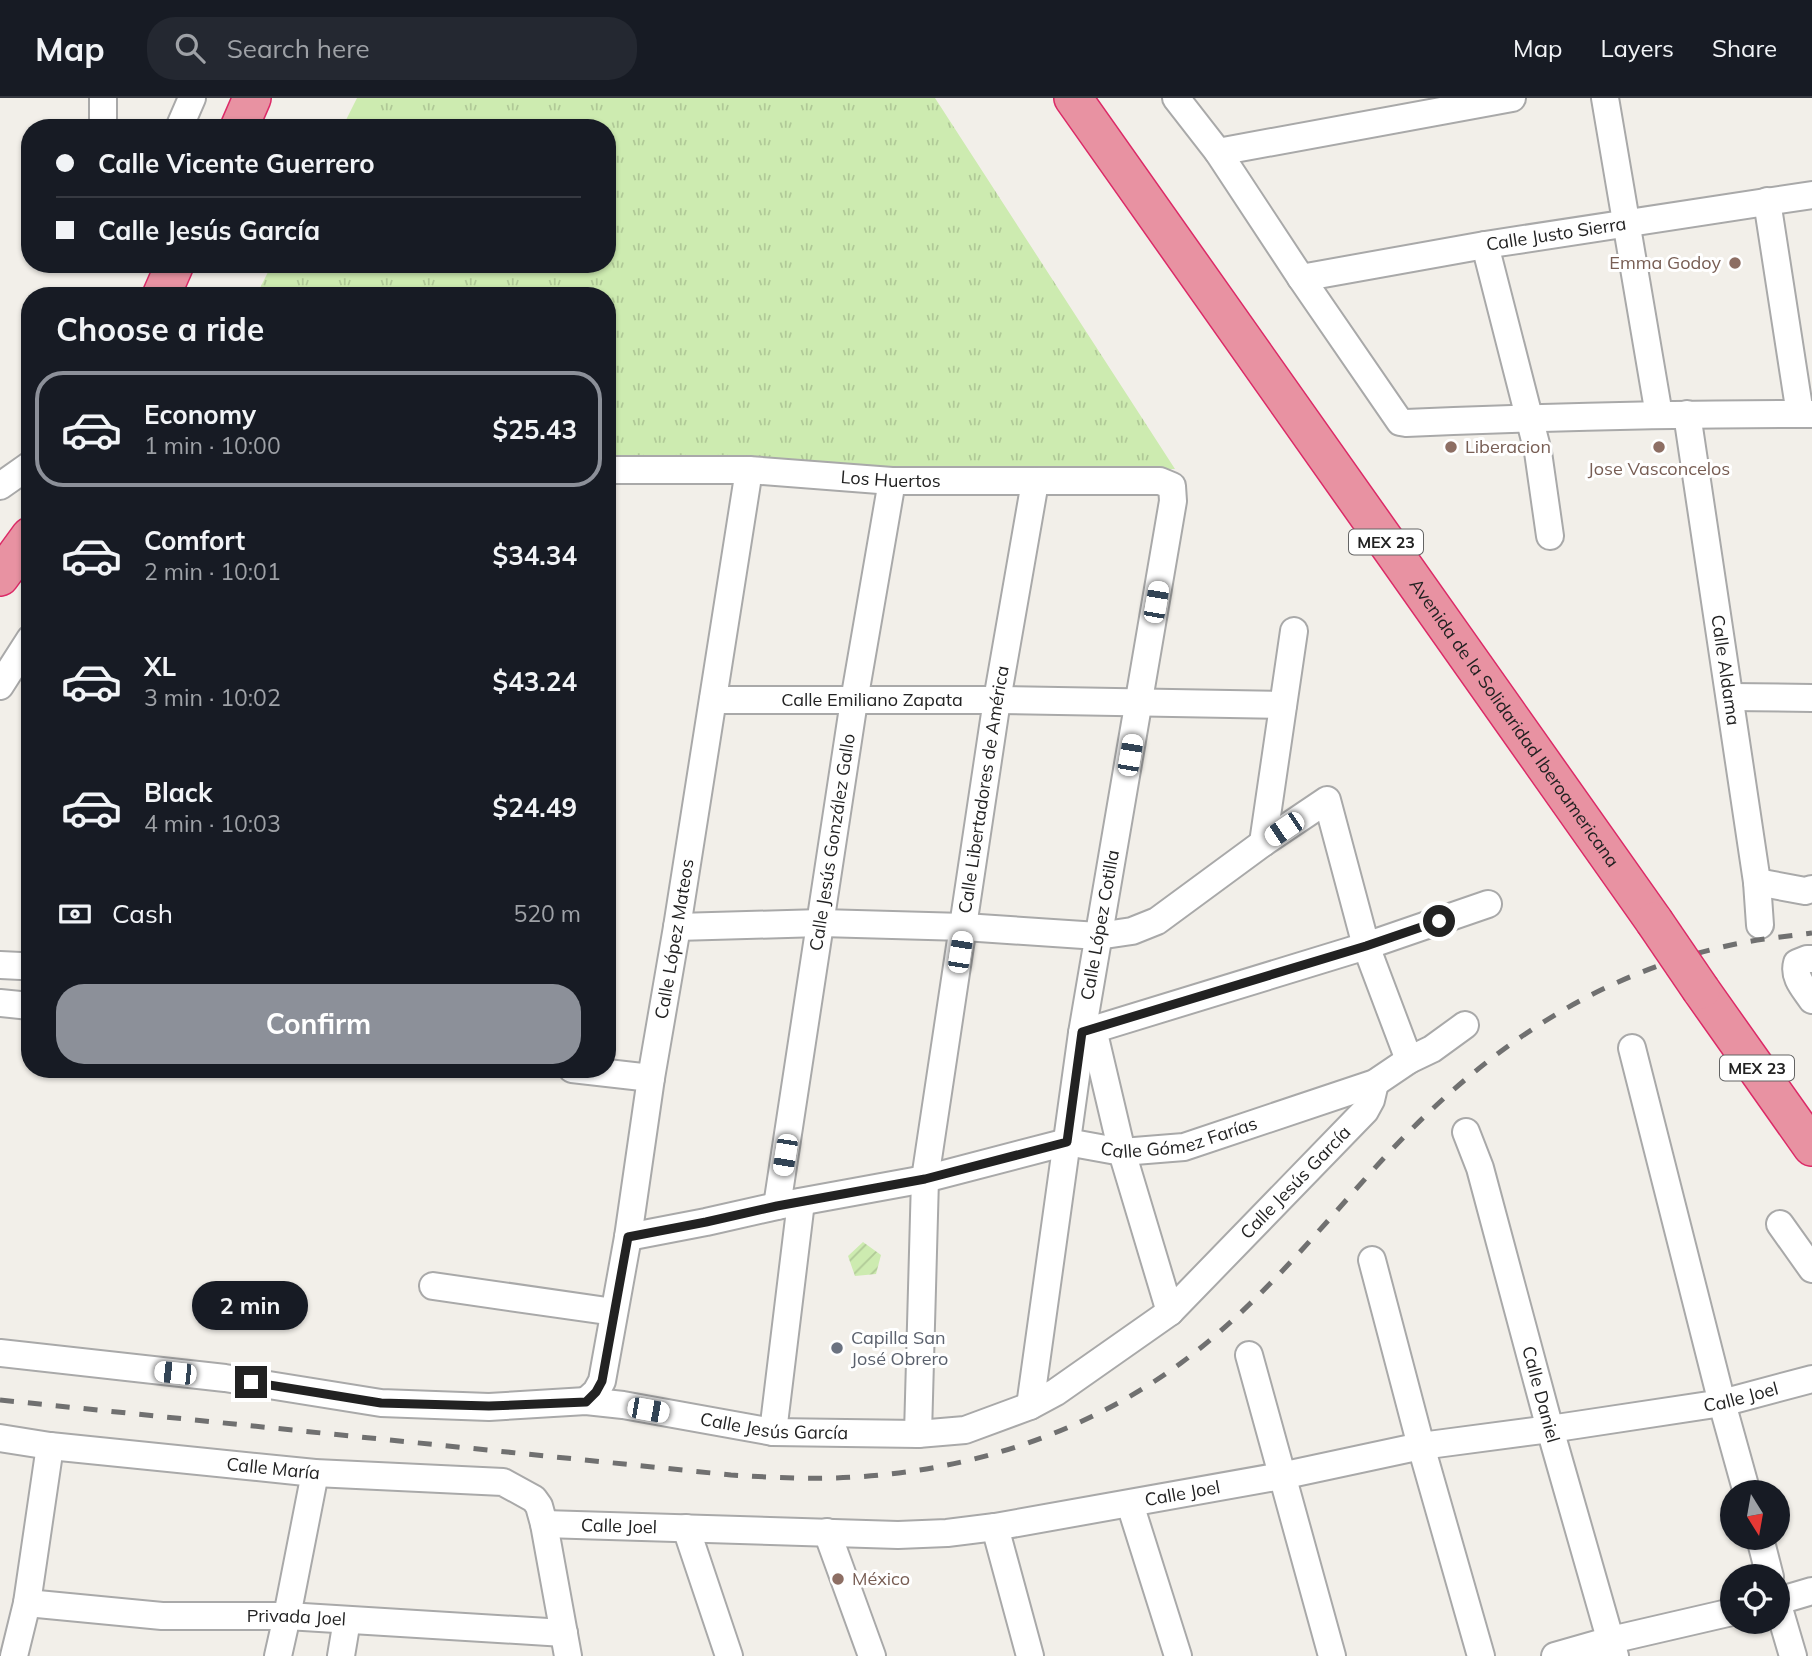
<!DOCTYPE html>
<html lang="en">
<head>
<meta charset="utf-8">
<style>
	body { margin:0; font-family:Mulish,sans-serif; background:#242831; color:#f1f3f6; height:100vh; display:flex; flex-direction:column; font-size:26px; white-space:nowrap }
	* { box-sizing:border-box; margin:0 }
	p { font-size:23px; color:#9ea1a6 }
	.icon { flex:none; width:38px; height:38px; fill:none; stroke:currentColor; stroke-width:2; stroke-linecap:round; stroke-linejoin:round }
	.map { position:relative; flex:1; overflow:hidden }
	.sheet { position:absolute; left:21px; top:189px; width:595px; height:791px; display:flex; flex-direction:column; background:#171b24; border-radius:28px; box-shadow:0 2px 5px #0004 }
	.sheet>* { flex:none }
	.guide { position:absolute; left:21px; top:21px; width:595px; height:154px; border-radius:28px; box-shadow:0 2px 5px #0004; display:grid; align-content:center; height:154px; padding:0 35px; background:#171b24 }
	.needle { width:46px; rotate:169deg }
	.tools { position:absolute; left:1720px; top:1382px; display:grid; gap:14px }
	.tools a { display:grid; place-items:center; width:70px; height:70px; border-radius:50%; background:#171b24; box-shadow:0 2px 5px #0004; font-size:35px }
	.end { position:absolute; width:32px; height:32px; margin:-16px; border:9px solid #222; background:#fff; box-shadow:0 0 0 4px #fff }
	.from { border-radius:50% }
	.bubble { position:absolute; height:49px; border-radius:24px; background:#171b24; box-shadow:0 2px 5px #0004; font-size:23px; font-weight:700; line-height:49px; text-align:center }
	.car { position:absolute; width:21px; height:42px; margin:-21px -10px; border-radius:9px; box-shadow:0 0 5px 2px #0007; background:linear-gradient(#fff 24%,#345 0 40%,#fff 0 76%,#345 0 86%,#fff 0) }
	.guide b { display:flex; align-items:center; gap:24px; height:66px; font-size:26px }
	.guide b+b { border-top:2px solid #363941 }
	.guide i { width:18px; height:18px; background:#f1f3f6 }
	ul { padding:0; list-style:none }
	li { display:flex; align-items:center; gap:21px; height:116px; margin:0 14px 10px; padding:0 21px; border:4px solid transparent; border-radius:28px }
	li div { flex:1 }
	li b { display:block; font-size:26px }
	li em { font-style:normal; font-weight:700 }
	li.on { border-color:#8c9099 }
	li>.icon { width:63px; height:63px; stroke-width:1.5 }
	h2 { padding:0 35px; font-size:32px; line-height:84px }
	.pay { display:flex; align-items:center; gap:18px; height:77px; padding:0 35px; font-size:26px }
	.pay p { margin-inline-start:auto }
	.cta { display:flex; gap:14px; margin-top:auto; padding:14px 35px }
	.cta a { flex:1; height:80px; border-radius:28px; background:#8c9099; color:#fff; font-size:28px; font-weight:700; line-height:80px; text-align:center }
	header { display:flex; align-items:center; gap:42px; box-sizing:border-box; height:98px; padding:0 35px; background:#171b24; border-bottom:2px solid #363941 }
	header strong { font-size:33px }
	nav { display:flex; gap:38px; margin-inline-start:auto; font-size:24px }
	.search { width:490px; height:63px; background:#242831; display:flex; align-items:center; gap:18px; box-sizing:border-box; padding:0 24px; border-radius:28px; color:#9ea1a6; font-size:26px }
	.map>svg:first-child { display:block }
	.grass { fill:url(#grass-tufts) }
	.garden { fill:url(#garden-furrows) }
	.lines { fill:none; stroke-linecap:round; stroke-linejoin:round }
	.minor-casing { stroke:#a9a9a9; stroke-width:30 }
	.highway-casing { stroke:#dc2a67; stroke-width:40 }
	.minor { stroke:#fff; stroke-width:26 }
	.highway { stroke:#e892a2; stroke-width:37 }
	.rail { stroke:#707070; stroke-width:5; stroke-dasharray:14 14; stroke-linecap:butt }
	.highway-bridge-casing { stroke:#dc2a67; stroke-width:40; stroke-linecap:butt }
	.highway-bridge { stroke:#e892a2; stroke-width:37 }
	.route { stroke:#222; stroke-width:9 }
	.education-dot { fill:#8d6e63; stroke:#fff; stroke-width:2.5 }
	.worship-dot { fill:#6b7280; stroke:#fff; stroke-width:2.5 }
	.labels { text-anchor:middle; stroke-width:6; stroke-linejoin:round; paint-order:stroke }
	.shield { fill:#fff; stroke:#646464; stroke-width:2 }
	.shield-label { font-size:16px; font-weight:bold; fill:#222 }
	.street-label { font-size:18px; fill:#222; stroke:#fff }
	.education-label { font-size:18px; fill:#785e54; stroke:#fff; text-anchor:start }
	.worship-label { font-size:18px; fill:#5b616d; stroke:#fff; text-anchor:start }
</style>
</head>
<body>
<header>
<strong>Map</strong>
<div class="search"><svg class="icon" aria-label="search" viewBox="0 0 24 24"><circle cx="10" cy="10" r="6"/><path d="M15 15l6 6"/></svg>Search here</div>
<nav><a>Map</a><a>Layers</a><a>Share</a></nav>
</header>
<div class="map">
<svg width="1812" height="1558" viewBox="0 0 1812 1558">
	<defs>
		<pattern id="grass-tufts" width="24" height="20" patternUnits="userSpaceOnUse" patternTransform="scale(1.75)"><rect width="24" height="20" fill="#cdebb0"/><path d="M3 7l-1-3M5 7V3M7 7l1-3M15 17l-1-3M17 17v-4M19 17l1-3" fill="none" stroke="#b0c997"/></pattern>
		<pattern id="garden-furrows" width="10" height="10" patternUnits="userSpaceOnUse" patternTransform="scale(1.75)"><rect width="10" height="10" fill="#cdebb0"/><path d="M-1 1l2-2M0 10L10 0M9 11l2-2" fill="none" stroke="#b0c997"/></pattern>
	</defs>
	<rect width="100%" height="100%" fill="#f2efe9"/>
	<path class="grass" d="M357 0H935L1175 371 607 370V198H256L272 166H607V30H342Z"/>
	<path class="garden" d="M863 1144 881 1157 876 1176 855 1178 848 1158Z"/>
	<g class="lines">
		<g class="minor-casing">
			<g id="minor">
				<path d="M103 0V30"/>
				<path d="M1176 0 1218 54 1301 180 1400 324 1406 325C1541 319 1676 316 1812 316"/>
				<path d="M1605 0 1659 317"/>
				<path d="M179 30 192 0"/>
				<path d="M1218 54 1512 0"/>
				<path d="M1767 103 1800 316"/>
				<path d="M1485 147 1538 354 1550 438"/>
				<path id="s1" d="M1301 180 1485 147 1812 97"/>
				<path id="s2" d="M1687 316 1757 784 1760 827"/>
				<path id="s3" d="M607 372H749L892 383H1160L1172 388 1173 403 1082 935 1030 1308"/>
				<path d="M0 388 30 367"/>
				<path d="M0 588 30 541"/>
				<path d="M1730 599 1812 600"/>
				<path id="s4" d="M713 602H997L1283 607"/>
				<path d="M1263 745 1294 533"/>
				<path d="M1757 784 1805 793 1812 791"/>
				<path d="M677 829 821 825 964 829 1098 838 1132 833 1157 823 1263 745 1327 702 1366 848 1409 962"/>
				<path d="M1812 861H1807L1797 865C1793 879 1804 890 1812 902"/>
				<path d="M0 867 21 868"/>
				<path d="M0 905 30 908"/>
				<path d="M1093 931 1122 1054 1170 1214"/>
				<path d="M1082 935 1366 848 1488 806"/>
				<path d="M1632 950 1722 1305 1747 1395"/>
				<path d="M572 971 651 980"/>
				<path id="s5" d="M1466 1034 1480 1070 1550 1331 1615 1558"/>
				<path id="s6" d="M777 1108 854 603 892 383"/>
				<path d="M1780 1126 1812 1171"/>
				<path id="s7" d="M628 1139 706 1124 777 1108 925 1081 1067 1044 1122 1054 1184 1049 1375 985 1409 962 1432 951 1465 927"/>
				<path d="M1372 1162 1421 1348 1481 1558"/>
				<path d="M433 1188 614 1214"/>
				<path id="s8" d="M0 1255 225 1280 381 1305 489 1309 586 1303 623 1307 773 1334 918 1336 965 1332 1030 1308 1056 1294 1170 1214 1365 1013 1371 1002 1375 985"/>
				<path d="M1249 1257 1332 1558"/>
				<path id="s9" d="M586 1303 596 1294 602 1283 628 1139 651 980 677 829 749 372"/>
				<path d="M773 1334 801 1104"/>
				<path id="s10" d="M918 1336 925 1081 997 602 1035 384"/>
				<path id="s11" d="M0 1340 50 1348 315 1375 503 1384 534 1401 539 1408 544 1426 568 1558"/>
				<path d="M1130 1406 1178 1558"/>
				<path id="s12" d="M544 1426 898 1437 947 1435 995 1429 1281 1378 1421 1348 1550 1331 1722 1305 1812 1281"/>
				<path d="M995 1429 1030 1558"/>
				<path d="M686 1430 729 1558"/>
				<path d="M827 1434 872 1558"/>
				<path d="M1760 1440 1770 1479"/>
				<path d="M1778 1503 1812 1493"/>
				<path id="s13" d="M27 1505 162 1518H287L564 1535"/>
				<path d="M1778 1507 1793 1558"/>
				<path d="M14 1558 27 1505 50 1348"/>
				<path d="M278 1558 287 1518 315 1375"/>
				<path d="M341 1558 347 1522"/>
				<path d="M1555 1558 1611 1542 1732 1514"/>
			</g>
		</g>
		<g class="highway-casing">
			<g id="highway">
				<path id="s14" d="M1073 0 1654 823"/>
				<path d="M239 30 252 0"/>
				<path d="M161 198 175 166"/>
				<path d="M0 479 30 438"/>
				<path d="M1701 892 1812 1049"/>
			</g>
		</g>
		<use href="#minor" class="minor"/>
		<use href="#highway" class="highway"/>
		<path class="rail" d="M0 1302 731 1377C764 1379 798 1381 832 1380 957 1377 1080 1339 1181 1265 1254 1211 1312 1140 1373 1072 1468 966 1577 884 1718 850 1749 842 1781 839 1812 835"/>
		<g class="highway-bridge-casing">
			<path id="highway-bridge" d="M1654 823 1701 892"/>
		</g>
		<use href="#highway-bridge" class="highway-bridge"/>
	</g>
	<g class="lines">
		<path class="route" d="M251 1284 381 1305 489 1308 586 1304 596 1294 602 1283 628 1139 706 1124 777 1108 925 1081 1067 1044 1082 934 1366 848 1439 823"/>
	</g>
	<g class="education-dot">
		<circle cx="1735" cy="165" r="7"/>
		<circle cx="1451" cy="349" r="7"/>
		<circle cx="1659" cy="349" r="7"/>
		<circle cx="838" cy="1481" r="7"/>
	</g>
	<circle class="worship-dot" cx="837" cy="1250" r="7"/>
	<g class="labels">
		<g class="shield">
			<rect x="1349" y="431.5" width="74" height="25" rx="5"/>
			<rect x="1720" y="957.5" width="74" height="25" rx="5"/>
		</g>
		<g class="shield-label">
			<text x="1386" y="450">MEX 23</text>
			<text x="1757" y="976">MEX 23</text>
		</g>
		<g class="street-label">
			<text dy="6" stroke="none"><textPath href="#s1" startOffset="259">Calle Justo Sierra</textPath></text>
			<text dy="6" stroke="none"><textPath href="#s3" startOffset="284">Los Huertos</textPath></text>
			<text dy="6" stroke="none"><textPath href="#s2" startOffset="259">Calle Aldama</textPath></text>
			<text dy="6" stroke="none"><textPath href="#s4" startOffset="159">Calle Emiliano Zapata</textPath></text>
			<text dy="6" stroke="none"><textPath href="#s14" startOffset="765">Avenida de la Solidaridad Iberoamericana</textPath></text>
			<text dy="6" stroke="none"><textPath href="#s10" startOffset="649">Calle Libertadores de América</textPath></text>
			<text dy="6" stroke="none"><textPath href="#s6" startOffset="368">Calle Jesús González Gallo</textPath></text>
			<text transform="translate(1100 827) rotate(-80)" y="6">Calle López Cotilla</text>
			<text dy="6" stroke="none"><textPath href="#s9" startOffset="474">Calle López Mateos</textPath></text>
			<text dy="6" stroke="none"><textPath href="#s7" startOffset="564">Calle Gómez Farías</textPath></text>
			<text dy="6" stroke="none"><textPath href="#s8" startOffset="1390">Calle Jesús García</textPath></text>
			<text dy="6" stroke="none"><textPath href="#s5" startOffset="273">Calle Daniel</textPath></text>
			<text dy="6" stroke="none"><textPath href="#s12" startOffset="1209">Calle Joel</textPath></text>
			<text dy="6" stroke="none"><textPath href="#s8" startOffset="780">Calle Jesús García</textPath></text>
			<text dy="6" stroke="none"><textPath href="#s11" startOffset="275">Calle María</textPath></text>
			<text dy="6" stroke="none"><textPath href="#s12" startOffset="642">Calle Joel</textPath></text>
			<text dy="6" stroke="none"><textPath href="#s12" startOffset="75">Calle Joel</textPath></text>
			<text dy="6" stroke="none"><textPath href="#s13" startOffset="270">Privada Joel</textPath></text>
		</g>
		<g class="education-label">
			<text x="1721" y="171" text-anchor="end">Emma Godoy</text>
			<text x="1465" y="355">Liberacion</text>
			<text x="1659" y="377" text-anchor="middle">Jose Vasconcelos</text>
			<text x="852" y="1487">México</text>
		</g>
		<g class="worship-label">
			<text x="851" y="1246">Capilla San<tspan x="851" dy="21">José Obrero</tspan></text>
		</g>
	</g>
</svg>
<div class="tools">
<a><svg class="needle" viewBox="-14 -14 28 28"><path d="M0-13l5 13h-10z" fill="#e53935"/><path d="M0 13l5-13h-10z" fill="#9ea1a6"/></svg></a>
<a><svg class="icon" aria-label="locate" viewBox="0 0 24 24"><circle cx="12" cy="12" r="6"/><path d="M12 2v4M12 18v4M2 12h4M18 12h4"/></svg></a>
</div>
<i class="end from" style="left:1439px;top:823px"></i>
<i class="end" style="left:251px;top:1284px"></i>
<div class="bubble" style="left:192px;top:1183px;width:116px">2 min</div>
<i class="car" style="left:1156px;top:504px;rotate:10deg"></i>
<i class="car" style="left:1130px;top:657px;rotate:10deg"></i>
<i class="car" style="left:1284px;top:731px;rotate:236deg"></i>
<i class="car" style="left:960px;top:854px;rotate:9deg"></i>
<i class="car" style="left:785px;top:1057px;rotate:189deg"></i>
<i class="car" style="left:175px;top:1275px;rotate:276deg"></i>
<i class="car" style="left:648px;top:1312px;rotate:100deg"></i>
<div class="guide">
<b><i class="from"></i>Calle Vicente Guerrero</b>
<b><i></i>Calle Jesús García</b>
</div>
<section class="sheet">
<h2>Choose a ride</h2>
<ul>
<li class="on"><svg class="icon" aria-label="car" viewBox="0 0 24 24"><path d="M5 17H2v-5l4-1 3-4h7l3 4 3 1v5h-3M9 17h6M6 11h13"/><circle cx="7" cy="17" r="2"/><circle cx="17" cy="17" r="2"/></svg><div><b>Economy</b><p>1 min · 10:00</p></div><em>$25.43</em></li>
<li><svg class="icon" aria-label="car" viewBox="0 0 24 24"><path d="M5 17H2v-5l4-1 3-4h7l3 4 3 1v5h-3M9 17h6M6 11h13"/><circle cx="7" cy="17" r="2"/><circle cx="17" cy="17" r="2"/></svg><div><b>Comfort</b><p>2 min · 10:01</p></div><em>$34.34</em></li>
<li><svg class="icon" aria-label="car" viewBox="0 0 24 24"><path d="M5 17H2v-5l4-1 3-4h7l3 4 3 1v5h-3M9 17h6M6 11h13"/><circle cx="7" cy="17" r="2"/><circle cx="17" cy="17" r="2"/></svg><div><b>XL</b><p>3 min · 10:02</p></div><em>$43.24</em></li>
<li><svg class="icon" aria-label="car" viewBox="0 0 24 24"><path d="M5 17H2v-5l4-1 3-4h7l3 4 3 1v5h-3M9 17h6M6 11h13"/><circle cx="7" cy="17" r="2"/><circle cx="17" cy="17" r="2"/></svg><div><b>Black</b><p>4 min · 10:03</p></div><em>$24.49</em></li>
</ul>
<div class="pay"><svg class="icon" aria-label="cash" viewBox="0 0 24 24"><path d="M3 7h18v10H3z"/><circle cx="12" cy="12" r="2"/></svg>Cash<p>520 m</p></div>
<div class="cta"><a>Confirm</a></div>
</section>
</div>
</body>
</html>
